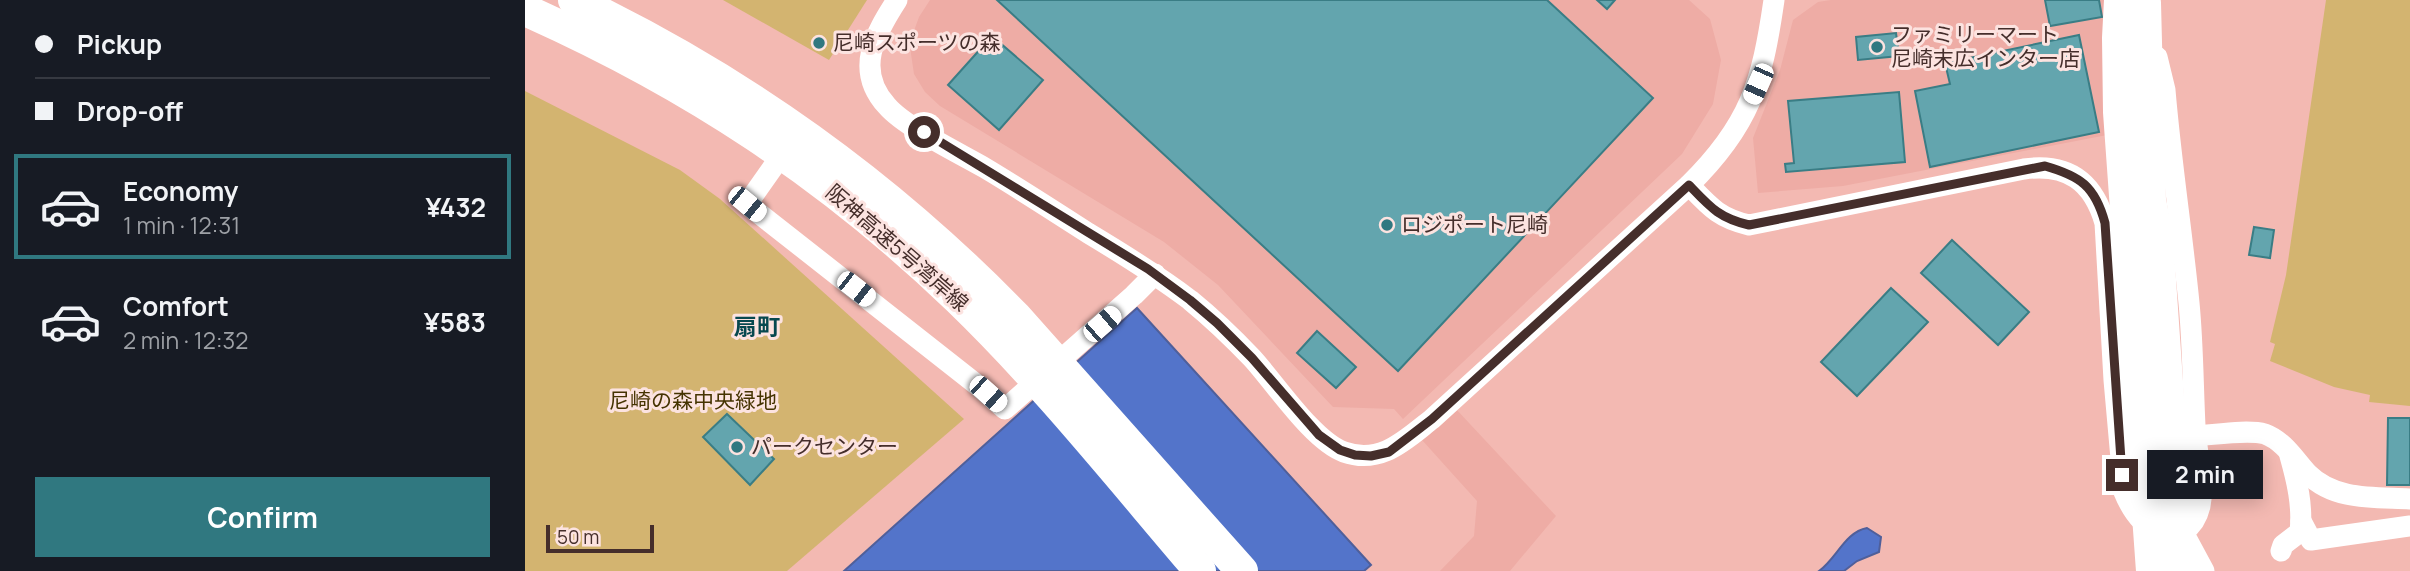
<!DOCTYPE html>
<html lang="en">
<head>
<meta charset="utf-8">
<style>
	body { margin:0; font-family:Manrope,"Noto Sans JP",sans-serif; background:#20242c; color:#f1f3f6; height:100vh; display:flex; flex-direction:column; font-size:26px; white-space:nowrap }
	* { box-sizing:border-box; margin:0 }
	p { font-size:23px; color:#9ea1a6 }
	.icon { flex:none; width:38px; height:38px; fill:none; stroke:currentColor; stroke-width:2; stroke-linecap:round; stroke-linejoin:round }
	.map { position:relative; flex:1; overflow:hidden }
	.panel { display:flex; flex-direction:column; background:#171b24; width:525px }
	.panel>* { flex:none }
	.hud { display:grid; align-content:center; height:154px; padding:0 35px; background:#171b24 }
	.scale { position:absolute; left:21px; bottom:18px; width:108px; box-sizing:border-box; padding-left:7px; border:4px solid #452e2b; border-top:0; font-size:19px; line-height:24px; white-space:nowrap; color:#452e2b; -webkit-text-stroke:5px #fce3e0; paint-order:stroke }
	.end { position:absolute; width:32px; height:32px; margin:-16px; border:9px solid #452e2b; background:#fff; box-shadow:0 0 0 4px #fff }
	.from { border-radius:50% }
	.bubble { position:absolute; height:49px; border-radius:0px; background:#171b24; box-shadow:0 4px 18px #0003; font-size:23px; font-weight:700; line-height:49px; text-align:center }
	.car { position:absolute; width:21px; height:42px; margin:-21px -10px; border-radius:9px; box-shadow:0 0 5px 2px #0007; background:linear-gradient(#fff 24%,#345 0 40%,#fff 0 76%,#345 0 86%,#fff 0) }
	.hud b { display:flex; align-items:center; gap:24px; height:66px; font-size:26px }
	.hud b+b { border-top:2px solid #363941 }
	.hud i { width:18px; height:18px; background:#f1f3f6 }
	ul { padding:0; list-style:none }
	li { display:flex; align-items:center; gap:21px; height:105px; margin:0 14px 10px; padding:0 21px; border:4px solid transparent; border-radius:0px }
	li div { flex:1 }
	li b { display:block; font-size:26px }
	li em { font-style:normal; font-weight:700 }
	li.active { border-color:#307880 }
	li>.icon { width:63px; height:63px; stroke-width:1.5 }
	.primary-button { display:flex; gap:14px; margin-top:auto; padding:14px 35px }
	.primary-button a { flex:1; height:80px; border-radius:0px; background:#307880; color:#fff; font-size:28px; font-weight:700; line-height:80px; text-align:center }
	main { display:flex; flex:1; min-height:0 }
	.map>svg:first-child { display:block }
	.built { fill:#eeaca5 }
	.green { fill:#d3b470 }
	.water { fill:#5374ca; stroke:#4f5f9a; stroke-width:2 }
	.building { fill:#63a5ae; stroke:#3a7d85; stroke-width:2 }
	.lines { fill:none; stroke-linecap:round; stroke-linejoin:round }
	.minor { stroke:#fff; stroke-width:21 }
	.highway { stroke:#fff; stroke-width:32 }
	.route { stroke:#452e2b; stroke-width:9 }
	.poi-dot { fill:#307880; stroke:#fce3e0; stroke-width:2.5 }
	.labels { text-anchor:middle; stroke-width:6; stroke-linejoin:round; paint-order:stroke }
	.poi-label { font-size:21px; fill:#452e2b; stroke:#fce3e0; text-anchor:start }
	.street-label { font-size:21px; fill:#452e2b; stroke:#fce3e0 }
	.park-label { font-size:21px; fill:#453301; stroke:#fce3e0 }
	.neighbourhood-label { font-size:23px; font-weight:bold; fill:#07484f; stroke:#fce3e0 }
</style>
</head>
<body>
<main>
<section class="panel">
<div class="hud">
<b><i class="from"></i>Pickup</b>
<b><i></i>Drop-off</b>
</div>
<ul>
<li class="active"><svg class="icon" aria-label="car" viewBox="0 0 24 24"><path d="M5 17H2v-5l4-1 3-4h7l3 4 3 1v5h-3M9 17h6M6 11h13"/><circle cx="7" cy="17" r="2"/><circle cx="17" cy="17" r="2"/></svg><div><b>Economy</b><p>1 min · 12:31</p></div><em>¥432</em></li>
<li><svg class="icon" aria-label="car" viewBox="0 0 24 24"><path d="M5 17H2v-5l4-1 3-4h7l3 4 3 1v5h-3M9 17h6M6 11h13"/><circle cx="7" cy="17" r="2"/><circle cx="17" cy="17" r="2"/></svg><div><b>Comfort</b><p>2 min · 12:32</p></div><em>¥583</em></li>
</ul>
<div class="primary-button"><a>Confirm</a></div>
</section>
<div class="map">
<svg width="1885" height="571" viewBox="0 0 1885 571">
	<rect width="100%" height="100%" fill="#f3b9b2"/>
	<g class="built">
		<path d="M405 0H1164L1185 19 1196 60 1188 104 1157 154 878 419 869 409 808 407 693 285 639 242 415 106 400 92 389 74 386 54V39L394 17Z"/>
		<path d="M1306 0H1584L1582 135 1318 186 1233 193 1228 138 1255 70 1268 20 1293 2Z"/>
		<path d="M931 409 1031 516 985 571H915L949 536 952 501 897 440Z"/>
	</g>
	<g class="green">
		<path d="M198 0H342L304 60Z"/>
		<path d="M1801 0H1885V406L1844 402 1845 395 1809 387 1745 361 1750 344 1745 342 1761 275Z"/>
		<path d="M0 91 155 170 195 199 439 419 262 571H0Z"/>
	</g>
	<g class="water">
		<path d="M612 308 846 565 839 571H319Z"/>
		<path d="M1342 528 1356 537 1354 552 1332 561 1319 571H1294C1312 558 1320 532 1342 528Z"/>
	</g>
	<g class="building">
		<path d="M472 0H1022L1128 98 873 371Z"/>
		<path d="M1072 0H1090L1082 9Z"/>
		<path d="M1520 0H1574L1577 17 1525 26Z"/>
		<path d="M1371 33 1374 56 1333 60 1331 37Z"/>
		<path d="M1554 35 1574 132 1405 167 1390 91 1425 84 1420 63Z"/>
		<path d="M467 36 518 80 474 130 423 85Z"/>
		<path d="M1374 92 1380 162 1261 172 1260 164 1269 163 1263 101Z"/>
		<path d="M1729 227 1749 230 1745 258 1724 255Z"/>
		<path d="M1427 240 1504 312 1473 345 1396 273Z"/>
		<path d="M1366 288 1403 322 1332 396 1296 362Z"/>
		<path d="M792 331 831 367 811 388 772 353Z"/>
		<path d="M202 414 249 459 225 485 178 437Z"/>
		<path d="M1863 418H1885V485H1862Z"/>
	</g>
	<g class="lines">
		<g class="minor">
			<path d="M372 0C350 34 329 70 362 106 380 127 434 153 460 168 495 189 529 211 563 233 598 254 632 275 665 300 687 318 707 337 727 358 750 383 788 441 819 452 856 465 880 440 907 419L1164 185C1225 125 1237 83 1249 0"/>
			<path d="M263 146 222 204 456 388 480 409 609 295 630 274"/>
			<path d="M1164 185C1185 207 1194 218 1224 225L1499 169C1542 163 1568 181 1580 223L1589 380 1599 492C1606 509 1616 524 1632 532 1653 542 1670 527 1675 506 1680 481 1671 451 1670 426 1668 385 1668 344 1664 303 1657 232 1646 162 1640 90L1632 57"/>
			<path d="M1670 436C1689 435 1722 429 1740 434 1759 441 1770 460 1783 474 1810 501 1850 497 1885 499"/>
			<path d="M1776 521 1786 540 1885 526"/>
			<path d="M1658 532 1679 571"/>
			<path d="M1756 551 1758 545 1775 532C1778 506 1772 481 1765 456"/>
		</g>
		<g class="highway">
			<path d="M49 0C215 79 363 185 491 317L717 571"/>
			<path d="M1595 0 1593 38 1594 112 1627 571"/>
			<path d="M1620 3 1625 200 1632 236 1655 571"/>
			<path d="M0 10C164 83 303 174 433 299 520 383 596 479 675 571"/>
		</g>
	</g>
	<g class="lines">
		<path class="route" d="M399 132 623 269 665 300 692 323 727 358 794 435 815 450 830 455 846 456 864 452 907 419 1164 185C1185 207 1194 218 1224 225L1520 166C1555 176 1570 186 1580 223L1597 475"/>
	</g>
	<g class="poi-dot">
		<circle cx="294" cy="43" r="7"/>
		<circle cx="1352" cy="47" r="7"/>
		<circle cx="862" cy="225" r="7"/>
		<circle cx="212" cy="447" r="7"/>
	</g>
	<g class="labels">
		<g class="poi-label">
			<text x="1366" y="42">ファミリーマート<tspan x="1366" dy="24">尼崎末広インター店</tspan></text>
			<text x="308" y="50">尼崎スポーツの森</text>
			<text x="876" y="232">ロジポート尼崎</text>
			<text x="226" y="454">パークセンター</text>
		</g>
		<g class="street-label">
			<text transform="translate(372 248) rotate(41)" y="7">阪神高速5号湾岸線</text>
		</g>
		<g class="park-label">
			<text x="168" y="408">尼崎の森中央緑地</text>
		</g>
		<g class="neighbourhood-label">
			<text x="232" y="335">扇町</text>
		</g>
	</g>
</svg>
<div class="scale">50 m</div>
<i class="end from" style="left:399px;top:132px"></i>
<i class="end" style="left:1597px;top:475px"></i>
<div class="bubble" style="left:1622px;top:450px;width:116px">2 min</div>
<i class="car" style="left:1233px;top:84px;rotate:204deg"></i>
<i class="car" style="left:222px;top:204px;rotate:129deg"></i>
<i class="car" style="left:331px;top:289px;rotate:128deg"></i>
<i class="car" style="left:577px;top:324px;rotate:49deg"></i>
<i class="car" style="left:463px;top:394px;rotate:132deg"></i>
</div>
</main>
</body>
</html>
